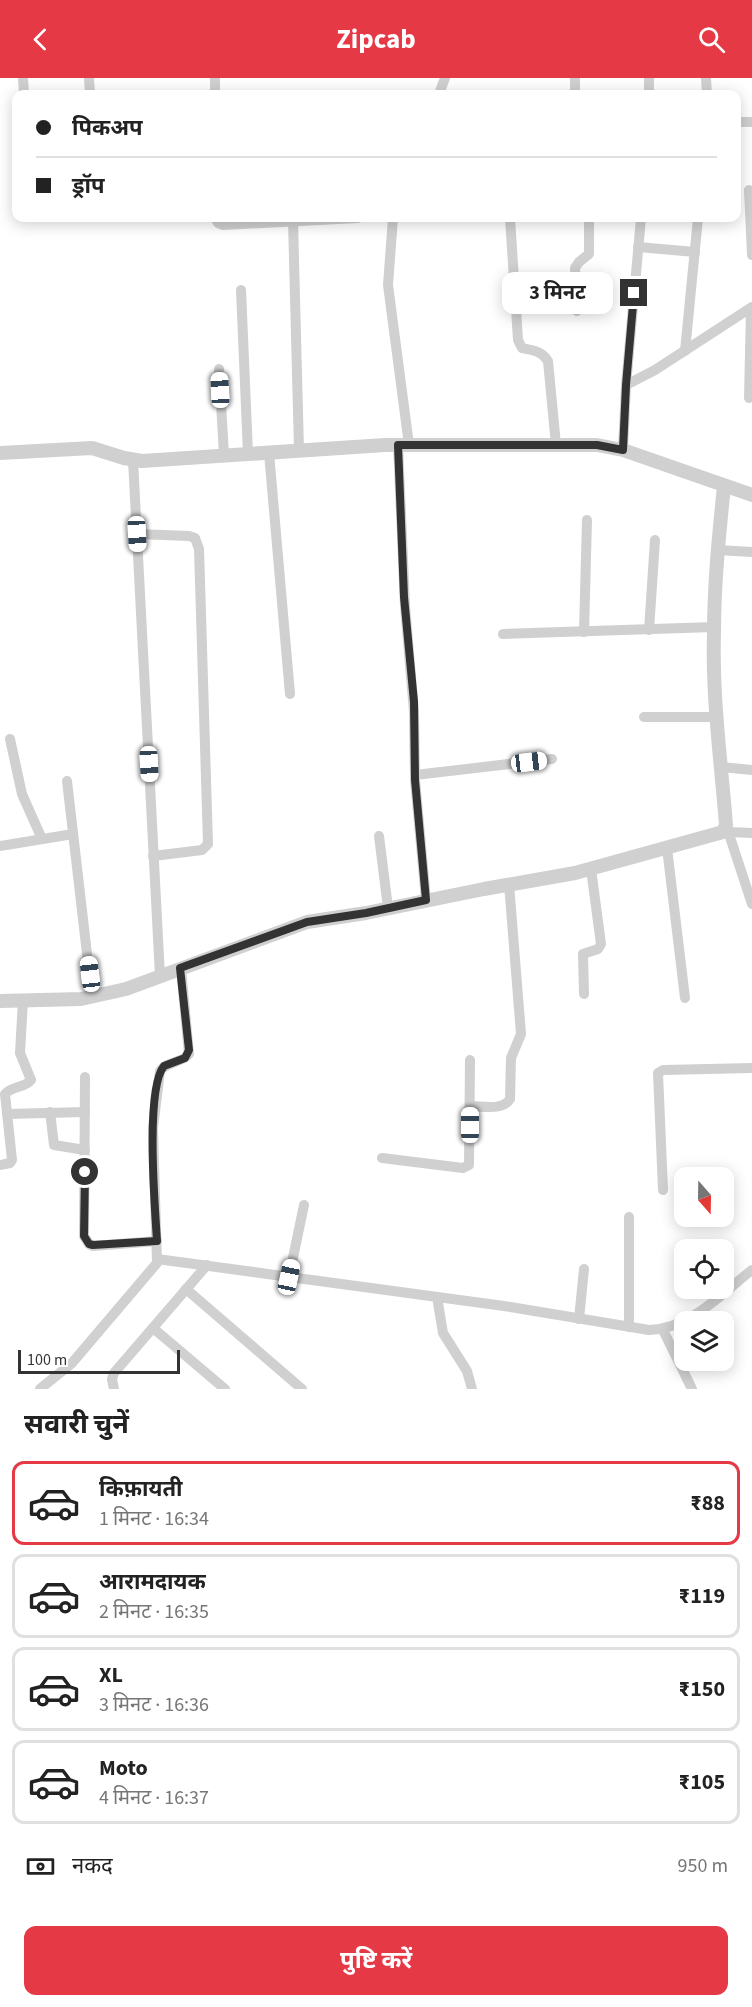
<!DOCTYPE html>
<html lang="hi">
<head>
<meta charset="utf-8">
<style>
	body { margin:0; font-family:"Source Sans 3","Noto Sans Devanagari",sans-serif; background:#f6f6f6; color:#222; height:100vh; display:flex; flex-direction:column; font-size:22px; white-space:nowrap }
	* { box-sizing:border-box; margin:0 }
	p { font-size:20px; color:#767676 }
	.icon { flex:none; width:33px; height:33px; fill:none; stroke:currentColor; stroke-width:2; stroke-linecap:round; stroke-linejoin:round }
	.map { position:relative; height:1311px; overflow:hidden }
	.details { display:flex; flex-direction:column; background:#fff; flex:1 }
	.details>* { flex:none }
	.hud { position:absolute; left:12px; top:12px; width:729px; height:132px; border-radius:12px; box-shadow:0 3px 15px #0003; display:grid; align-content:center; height:132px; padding:0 24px; background:#fff }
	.needle { width:39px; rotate:160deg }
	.fabs { position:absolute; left:674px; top:1089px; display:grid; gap:12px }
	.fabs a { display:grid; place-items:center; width:60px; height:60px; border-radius:12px; background:#fff; box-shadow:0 3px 15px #0003; font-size:30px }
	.scale { position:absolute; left:18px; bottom:15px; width:162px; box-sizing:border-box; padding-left:6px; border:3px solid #333; border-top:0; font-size:16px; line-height:21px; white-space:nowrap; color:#333; -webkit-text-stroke:4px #fff; paint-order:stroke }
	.end { position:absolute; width:27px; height:27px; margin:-14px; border:8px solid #333; background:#fff; box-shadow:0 0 0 3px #fff }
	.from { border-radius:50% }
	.bubble { position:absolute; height:42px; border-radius:12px; background:#fff; box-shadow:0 3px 15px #0003; font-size:20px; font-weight:700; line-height:42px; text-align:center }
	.car { position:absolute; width:18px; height:36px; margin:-18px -9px; border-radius:8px; box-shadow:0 0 4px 2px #0007; background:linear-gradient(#fff 24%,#345 0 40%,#fff 0 76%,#345 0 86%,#fff 0) }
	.hud b { display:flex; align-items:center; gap:21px; height:57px; font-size:22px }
	.hud b+b { border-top:2px solid #e0e0e0 }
	.hud i { width:15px; height:15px; background:#222 }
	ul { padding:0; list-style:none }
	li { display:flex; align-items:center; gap:18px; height:84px; margin:0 12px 9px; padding:0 12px; border:3px solid #e0e0e0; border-radius:12px }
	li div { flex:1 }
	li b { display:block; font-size:22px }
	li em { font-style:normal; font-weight:700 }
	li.current { border-color:#e63946 }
	li>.icon { width:54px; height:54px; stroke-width:1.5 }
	h2 { padding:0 24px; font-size:27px; line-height:72px }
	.pay { display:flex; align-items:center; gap:15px; height:66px; padding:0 24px; font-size:22px }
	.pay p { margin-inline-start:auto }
	.cta { display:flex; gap:12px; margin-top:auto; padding:12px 24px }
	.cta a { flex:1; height:69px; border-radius:12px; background:#e63946; color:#fff; font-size:24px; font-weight:700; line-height:69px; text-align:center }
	header { display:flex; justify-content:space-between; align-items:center; height:78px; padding:0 24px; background:#e63946; color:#fff; font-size:27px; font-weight:700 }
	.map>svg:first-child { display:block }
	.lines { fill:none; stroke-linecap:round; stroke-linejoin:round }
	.minor { stroke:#d0d0d0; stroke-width:10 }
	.tertiary { stroke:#d0d0d0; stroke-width:14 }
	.route { stroke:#333; stroke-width:8 }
</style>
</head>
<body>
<header><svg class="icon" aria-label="back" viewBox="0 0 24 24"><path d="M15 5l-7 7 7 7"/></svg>Zipcab<svg class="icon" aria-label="search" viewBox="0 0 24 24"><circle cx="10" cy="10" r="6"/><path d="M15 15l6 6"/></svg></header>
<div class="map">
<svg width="752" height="1311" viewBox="0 0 752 1311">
	<rect width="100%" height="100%" fill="#fff"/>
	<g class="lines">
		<g class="minor">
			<path d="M23 0 24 16"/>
			<path d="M89 0 90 16"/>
			<path d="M649 0V16"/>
			<path d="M706 0 707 16"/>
			<path d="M215 16V0"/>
			<path d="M439 16 445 0"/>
			<path d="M575 16V0"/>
			<path d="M736 44H752"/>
			<path d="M749 112 752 177"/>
			<path d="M215 140 218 145 223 147 358 140"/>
			<path d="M393 140 388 207 409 367"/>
			<path d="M510 140 518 262 522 270C532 272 542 273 548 283L556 367"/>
			<path d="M293 143 299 372"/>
			<path d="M638 169 695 174"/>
			<path d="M241 212 248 376"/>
			<path d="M577 233 575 190 579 184 589 176V140"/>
			<path d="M685 273 698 140"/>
			<path d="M219 291 224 377"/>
			<path d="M626 307 655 292 752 229"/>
			<path d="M749 320 751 230"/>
			<path d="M398 367 405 528 414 634 415 702 426 822"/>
			<path d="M623 372 626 307 641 140"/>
			<path d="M269 375 290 616"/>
			<path d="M133 382 160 898"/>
			<path d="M137 456 189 458 195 460 199 471 208 766 202 772 153 778"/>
			<path d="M718 472 752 474"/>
			<path d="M649 552 655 462"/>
			<path d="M584 554 587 442"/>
			<path d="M503 556 714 549"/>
			<path d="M644 639H717"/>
			<path d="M10 661 22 716 42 761"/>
			<path d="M721 689 752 692"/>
			<path d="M415 697 552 681"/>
			<path d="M67 703 92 919"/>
			<path d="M726 747 752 826"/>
			<path d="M729 754 752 755"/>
			<path d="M379 758 388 830"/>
			<path d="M0 768 73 756"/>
			<path d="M667 770 685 920"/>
			<path d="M584 916 583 876 598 871 601 866 591 791"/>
			<path d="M85 999 84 1158 89 1166 93 1168 157 1163"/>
			<path d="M470 1028C482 1028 503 1033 510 1021L511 980 521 956 509 806"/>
			<path d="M50 1034 54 1067 85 1072"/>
			<path d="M7 1036 85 1034"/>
			<path d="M382 1080 463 1090 469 1087 470 982"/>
			<path d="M0 1087 10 1085 12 1082 5 1016C12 1008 25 1010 31 1002L20 975 23 922"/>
			<path d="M663 1112 658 995 663 992 752 990"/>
			<path d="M157 1181 504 1228 649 1252C690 1251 721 1216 752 1192"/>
			<path d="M289 1199 304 1127"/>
			<path d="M186 1211 302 1311"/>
			<path d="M437 1219 443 1255 467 1293 472 1311"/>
			<path d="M579 1241 584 1191"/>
			<path d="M629 1249V1139"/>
			<path d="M153 1250 225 1311"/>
			<path d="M663 1252 692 1311"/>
			<path d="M40 1311 72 1285 157 1185 153 1050 160 993C167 983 182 985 189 976L181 890"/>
			<path d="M114 1311 112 1301 114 1295 207 1187"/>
		</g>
		<g class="tertiary">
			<path d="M0 375 92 370 124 380 142 383 385 367H597L623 372 752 417"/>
			<path d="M0 923 81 921 126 911 307 844 366 835 484 811 575 795 723 754 726 747C721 683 712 619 714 555 714 506 719 457 724 408"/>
		</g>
	</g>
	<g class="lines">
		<path class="route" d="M85 1094 84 1158 89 1166 93 1167 157 1163C155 1130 145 1011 164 988L185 980 189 972 180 890 307 844 366 835 426 822 415 702 414 624 404 519 398 367H597L623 372 626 307 634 215"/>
	</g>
</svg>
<div class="fabs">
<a><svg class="needle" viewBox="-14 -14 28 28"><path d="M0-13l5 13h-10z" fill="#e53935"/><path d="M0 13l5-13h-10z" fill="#767676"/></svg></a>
<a><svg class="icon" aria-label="locate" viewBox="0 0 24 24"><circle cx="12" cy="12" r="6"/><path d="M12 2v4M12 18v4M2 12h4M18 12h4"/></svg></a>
<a><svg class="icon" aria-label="layers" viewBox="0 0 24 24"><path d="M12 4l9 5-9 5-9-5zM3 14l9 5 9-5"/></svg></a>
</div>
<div class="scale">100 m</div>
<i class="end from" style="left:85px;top:1094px"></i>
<i class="end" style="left:634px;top:215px"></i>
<div class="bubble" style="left:502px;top:194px;width:111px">3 मिनट</div>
<i class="car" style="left:220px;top:312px;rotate:357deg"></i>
<i class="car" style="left:137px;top:456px;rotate:177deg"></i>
<i class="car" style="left:529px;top:684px;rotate:83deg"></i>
<i class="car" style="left:149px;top:686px;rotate:177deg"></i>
<i class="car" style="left:90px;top:896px;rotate:353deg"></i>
<i class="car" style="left:470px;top:1047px;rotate:0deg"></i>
<i class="car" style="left:289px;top:1199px;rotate:12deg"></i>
<div class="hud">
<b><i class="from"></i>पिकअप</b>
<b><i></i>ड्रॉप</b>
</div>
</div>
<section class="details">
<h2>सवारी चुनें</h2>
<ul>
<li class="current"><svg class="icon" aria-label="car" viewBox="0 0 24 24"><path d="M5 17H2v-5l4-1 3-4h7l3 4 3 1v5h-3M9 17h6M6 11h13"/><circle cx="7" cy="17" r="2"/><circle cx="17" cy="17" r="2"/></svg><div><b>किफ़ायती</b><p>1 मिनट · 16:34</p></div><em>₹88</em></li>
<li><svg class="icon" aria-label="car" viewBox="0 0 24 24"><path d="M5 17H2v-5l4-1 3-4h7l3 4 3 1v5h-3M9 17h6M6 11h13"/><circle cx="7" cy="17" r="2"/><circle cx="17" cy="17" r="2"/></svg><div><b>आरामदायक</b><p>2 मिनट · 16:35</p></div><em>₹119</em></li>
<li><svg class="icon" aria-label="car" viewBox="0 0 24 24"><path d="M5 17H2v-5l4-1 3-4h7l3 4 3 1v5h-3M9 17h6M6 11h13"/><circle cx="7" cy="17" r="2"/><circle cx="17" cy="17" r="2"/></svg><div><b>XL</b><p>3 मिनट · 16:36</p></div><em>₹150</em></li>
<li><svg class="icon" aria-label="car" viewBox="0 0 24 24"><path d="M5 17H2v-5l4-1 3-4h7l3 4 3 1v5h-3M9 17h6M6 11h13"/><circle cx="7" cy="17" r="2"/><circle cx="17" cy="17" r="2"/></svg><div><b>Moto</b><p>4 मिनट · 16:37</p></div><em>₹105</em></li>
</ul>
<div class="pay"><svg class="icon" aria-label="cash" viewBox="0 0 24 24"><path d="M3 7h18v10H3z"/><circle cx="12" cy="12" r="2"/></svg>नकद<p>950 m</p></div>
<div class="cta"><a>पुष्टि करें</a></div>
</section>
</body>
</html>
